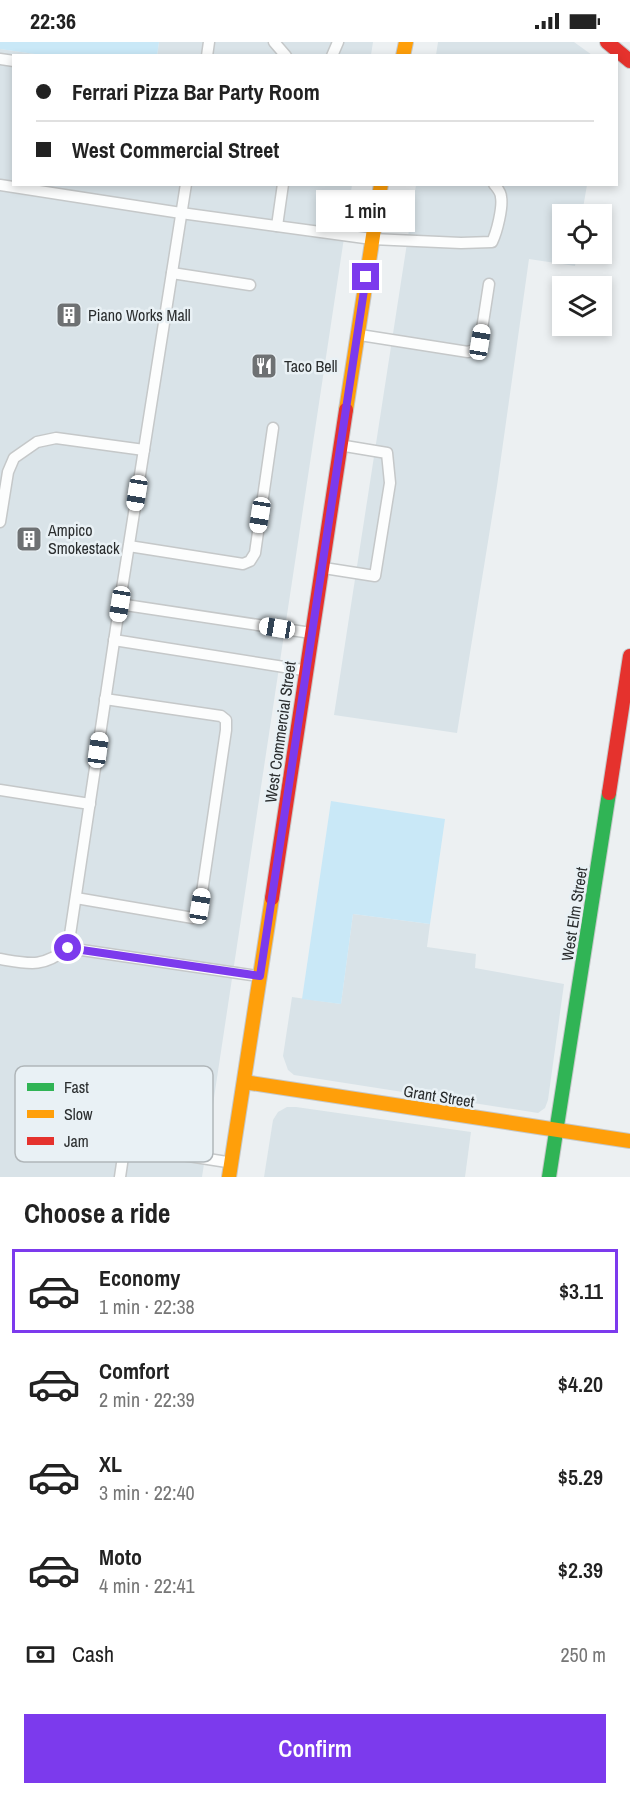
<!DOCTYPE html>
<html lang="en">
<head>
<meta charset="utf-8">
<style>
	body { margin:0; font-family:"Archivo Narrow",sans-serif; background:#f2f2f2; color:#222; height:100vh; display:flex; flex-direction:column; font-size:22px; white-space:nowrap }
	* { box-sizing:border-box; margin:0 }
	p { font-size:20px; color:#767676 }
	.icon { flex:none; width:33px; height:33px; fill:none; stroke:currentColor; stroke-width:2; stroke-linecap:round; stroke-linejoin:round }
	.map { position:relative; height:1135px; overflow:hidden }
	.panel { display:flex; flex-direction:column; background:#fff; flex:1 }
	.panel>* { flex:none }
	.guide { position:absolute; left:12px; top:12px; width:606px; height:132px; border-radius:0px; box-shadow:0 3px 9px #0003; display:grid; align-content:center; height:132px; padding:0 24px; background:#fff }
	.fabs { position:absolute; left:552px; top:162px; display:grid; gap:12px }
	.fabs a { display:grid; place-items:center; width:60px; height:60px; border-radius:0px; background:#fff; box-shadow:0 3px 9px #0003; font-size:30px }
	.end { position:absolute; width:27px; height:27px; margin:-14px; border:8px solid #7c3aed; background:#fff; box-shadow:0 0 0 3px #fff }
	.from { border-radius:50% }
	.bubble { position:absolute; height:42px; border-radius:0px; background:#fff; box-shadow:0 3px 9px #0003; font-size:20px; font-weight:600; line-height:42px; text-align:center }
	.car { position:absolute; width:18px; height:36px; margin:-18px -9px; border-radius:8px; box-shadow:0 0 4px 2px #0007; background:linear-gradient(#fff 24%,#345 0 40%,#fff 0 76%,#345 0 86%,#fff 0) }
	.guide b { display:flex; align-items:center; gap:21px; height:57px; font-size:22px }
	.guide b+b { border-top:2px solid #e0e0e0 }
	.guide i { width:15px; height:15px; background:#222 }
	ul { padding:0; list-style:none }
	li { display:flex; align-items:center; gap:18px; height:84px; margin:0 12px 9px; padding:0 12px; border:3px solid transparent; border-radius:0px }
	li div { flex:1 }
	li b { display:block; font-size:22px }
	li em { font-style:normal; font-weight:600 }
	li.current { border-color:#7c3aed }
	li>.icon { width:54px; height:54px; stroke-width:1.5 }
	h2 { padding:0 24px; font-size:27px; line-height:72px }
	.pay { display:flex; align-items:center; gap:15px; height:66px; padding:0 24px; font-size:22px }
	.pay p { margin-inline-start:auto }
	.primary-button { display:flex; gap:12px; margin-top:auto; padding:12px 24px }
	.primary-button a { flex:1; height:69px; border-radius:0px; background:#7c3aed; color:#fff; font-size:24px; font-weight:600; line-height:69px; text-align:center }
	.status { display:flex; justify-content:space-between; align-items:center; height:42px; padding:0 30px; background:#fff; direction:ltr }
	.status svg { height:16px; fill:currentColor }
	.map>svg:first-child { display:block }
	.built { fill:#d9e3e8 }
	.green { fill:#c9e8f7 }
	.lines { fill:none; stroke-linecap:round; stroke-linejoin:round }
	.lane-casing { stroke:#c5c8c9; stroke-width:13 }
	.fast-casing { stroke:#c5c8c9; stroke-width:16 }
	.slow-casing { stroke:#c5c8c9; stroke-width:16 }
	.jam-casing { stroke:#c5c8c9; stroke-width:16 }
	.lane { stroke:#fcfdfd; stroke-width:10 }
	.fast { stroke:#30b455; stroke-width:14 }
	.slow { stroke:#ff9f0a; stroke-width:14 }
	.jam { stroke:#e5322d; stroke-width:14 }
	.route { stroke:#7c3aed; stroke-width:8 }
	.labels { text-anchor:middle; stroke-width:5; stroke-linejoin:round; paint-order:stroke }
	.poi-label { font-size:16px; fill:#2a2d2e; stroke:#e9f1f5; text-anchor:start }
	.street-label { font-size:16px; fill:#2a2d2e; stroke:#e9f1f5 }
	.key { fill:#e9f1f5; stroke:#b0b6b9; stroke-width:1.5 }
	.key-label { font-size:16px; fill:#2a2d2e }
</style>
</head>
<body>
<div class="status"><b>22:36</b><svg viewBox="0 0 49 12"><path d="M0 12V9h3v3zM5 12V6h3v6zM10 12V3h3v9zM15 12V0h3v12zM26 1h20v11H26zM47 4h2v5h-2z"/></svg></div>
<div class="map">
<svg width="630" height="1135" viewBox="0 0 630 1135">
	<rect width="100%" height="100%" fill="#ecf0f2"/>
	<g class="built">
		<path d="M159 0H373L371 13 157 14Z"/>
		<path d="M438 0H574L592 13H436Z"/>
		<path d="M0 7 42 13 14 14V142L352 143 202 1135H0Z"/>
		<path d="M416 143H587L582 172H562V212H577L575 224 529 217 497 444 457 691 334 673Z"/>
		<path d="M353 872 430 882 427 905 476 912 475 926 564 942 548 1058 545 1066 538 1071 294 1033 288 1028 283 1014 292 955 341 962Z"/>
		<path d="M287 1065H296L471 1090 465 1135H264L273 1078 278 1070Z"/>
	</g>
	<g class="green">
		<path d="M0 0H159L157 14 42 13 0 7Z"/>
		<path d="M331 759 445 777 430 882 353 872 341 962 302 957Z"/>
	</g>
	<g class="lines">
		<g class="lane-casing">
			<g id="lane">
				<path d="M274 0 286 14"/>
				<path d="M207 14 209 0"/>
				<path d="M332 14 338 0"/>
				<path d="M0 17 14 19"/>
				<path d="M0 143 181 171 372 197 461 201 492 200C497 190 503 165 501 155 501 150 497 146 494 142"/>
				<path d="M277 184 283 142"/>
				<path d="M172 231 250 243"/>
				<path d="M360 293 468 310 476 307 480 300 489 242"/>
				<path d="M0 480 8 430 14 416 37 400 56 396 144 408"/>
				<path d="M129 504 243 522 250 519 255 511 273 386"/>
				<path d="M324 526 375 534 390 441 387 411 345 404"/>
				<path d="M119 562 311 591"/>
				<path d="M114 598 303 628"/>
				<path d="M0 748 90 762"/>
				<path d="M76 856 193 876 198 870 200 864 226 688V678L221 674 105 657"/>
				<path d="M68 906 258 934"/>
				<path d="M0 917C30 922 42 926 68 906L121 553 186 142"/>
				<path d="M125 1104 227 1120"/>
				<path d="M120 1135 133 1047"/>
			</g>
		</g>
		<g class="fast-casing">
			<path id="fast" d="M549 1135 609 751"/>
		</g>
		<g class="slow-casing">
			<g id="slow">
				<path d="M403 14 406 0"/>
				<path d="M346 368 381 142"/>
				<path d="M244 1040 630 1099"/>
				<path d="M229 1135 272 856"/>
			</g>
		</g>
		<g class="jam-casing">
			<g id="jam">
				<path d="M607 0 630 19"/>
				<path d="M609 751 630 614"/>
				<path d="M272 856 346 368"/>
			</g>
		</g>
		<use href="#lane" class="lane"/>
		<use href="#fast" class="fast"/>
		<use href="#slow" class="slow"/>
		<use href="#jam" class="jam"/>
	</g>
	<g class="lines">
		<path class="route" d="M68 906 260 934 366 235"/>
	</g>
	<defs>
		<g id="building-square" transform="scale(1.35)"><rect x="-9" y="-9" width="18" height="18" rx="4" fill="#6e7173" stroke="#e9f1f5"/><path d="M-4-6H4V6H1V3H-1V6H-4ZM-2.5-4.3h1.7v1.8h-1.7ZM.8-4.3h1.7v1.8H.8ZM-2.5-1h1.7V.8h-1.7ZM.8-1h1.7V.8H.8Z" fill="#fff"/></g>
		<g id="restaurant-square" transform="scale(1.35)"><rect x="-9" y="-9" width="18" height="18" rx="4" fill="#6e7173" stroke="#e9f1f5"/><path d="M-5-6h1v4h1v-4h1v4h1v-4h1v5L-1.5 .5V6h-2V.5L-5-1ZM5-6V6H3V1.5H1.5Q1.5-4 5-6Z" fill="#fff"/></g>
	</defs>
	<g fill-rule="evenodd">
		<use href="#building-square" x="69" y="273"/>
		<use href="#restaurant-square" x="264" y="324"/>
		<use href="#building-square" x="29" y="497"/>
	</g>
	<g class="labels">
		<g class="poi-label">
			<text x="88" y="279">Piano Works Mall</text>
			<text x="284" y="330">Taco Bell</text>
			<text x="48" y="494">Ampico<tspan x="48" dy="18">Smokestack</tspan></text>
		</g>
		<g class="street-label">
			<text transform="translate(280 690) rotate(-82)" y="6">West Commercial Street</text>
			<text transform="translate(574 872) rotate(-81)" y="6">West Elm Street</text>
			<text transform="translate(439 1054) rotate(9)" y="6">Grant Street</text>
		</g>
	</g>
	<rect x="15" y="1024" width="198" height="96" rx="9" class="key"/>
	<rect x="27" y="1041" width="27" height="8" fill="#30b455"/>
	<rect x="27" y="1068" width="27" height="8" fill="#ff9f0a"/>
	<rect x="27" y="1095" width="27" height="8" fill="#e5322d"/>
	<g class="key-label">
		<text x="64" y="1051">Fast</text>
		<text x="64" y="1078">Slow</text>
		<text x="64" y="1105">Jam</text>
	</g>
</svg>
<div class="fabs">
<a><svg class="icon" aria-label="locate" viewBox="0 0 24 24"><circle cx="12" cy="12" r="6"/><path d="M12 2v4M12 18v4M2 12h4M18 12h4"/></svg></a>
<a><svg class="icon" aria-label="layers" viewBox="0 0 24 24"><path d="M12 4l9 5-9 5-9-5zM3 14l9 5 9-5"/></svg></a>
</div>
<i class="end from" style="left:68px;top:906px"></i>
<i class="end" style="left:366px;top:235px"></i>
<div class="bubble" style="left:316px;top:148px;width:99px">1 min</div>
<i class="car" style="left:480px;top:300px;rotate:9deg"></i>
<i class="car" style="left:137px;top:451px;rotate:189deg"></i>
<i class="car" style="left:260px;top:473px;rotate:189deg"></i>
<i class="car" style="left:120px;top:562px;rotate:189deg"></i>
<i class="car" style="left:277px;top:586px;rotate:279deg"></i>
<i class="car" style="left:98px;top:708px;rotate:8deg"></i>
<i class="car" style="left:200px;top:864px;rotate:9deg"></i>
<div class="guide">
<b><i class="from"></i>Ferrari Pizza Bar Party Room</b>
<b><i></i>West Commercial Street</b>
</div>
</div>
<section class="panel">
<h2>Choose a ride</h2>
<ul>
<li class="current"><svg class="icon" aria-label="car" viewBox="0 0 24 24"><path d="M5 17H2v-5l4-1 3-4h7l3 4 3 1v5h-3M9 17h6M6 11h13"/><circle cx="7" cy="17" r="2"/><circle cx="17" cy="17" r="2"/></svg><div><b>Economy</b><p>1 min · 22:38</p></div><em>$3.11</em></li>
<li><svg class="icon" aria-label="car" viewBox="0 0 24 24"><path d="M5 17H2v-5l4-1 3-4h7l3 4 3 1v5h-3M9 17h6M6 11h13"/><circle cx="7" cy="17" r="2"/><circle cx="17" cy="17" r="2"/></svg><div><b>Comfort</b><p>2 min · 22:39</p></div><em>$4.20</em></li>
<li><svg class="icon" aria-label="car" viewBox="0 0 24 24"><path d="M5 17H2v-5l4-1 3-4h7l3 4 3 1v5h-3M9 17h6M6 11h13"/><circle cx="7" cy="17" r="2"/><circle cx="17" cy="17" r="2"/></svg><div><b>XL</b><p>3 min · 22:40</p></div><em>$5.29</em></li>
<li><svg class="icon" aria-label="car" viewBox="0 0 24 24"><path d="M5 17H2v-5l4-1 3-4h7l3 4 3 1v5h-3M9 17h6M6 11h13"/><circle cx="7" cy="17" r="2"/><circle cx="17" cy="17" r="2"/></svg><div><b>Moto</b><p>4 min · 22:41</p></div><em>$2.39</em></li>
</ul>
<div class="pay"><svg class="icon" aria-label="cash" viewBox="0 0 24 24"><path d="M3 7h18v10H3z"/><circle cx="12" cy="12" r="2"/></svg>Cash<p>250 m</p></div>
<div class="primary-button"><a>Confirm</a></div>
</section>
</body>
</html>
